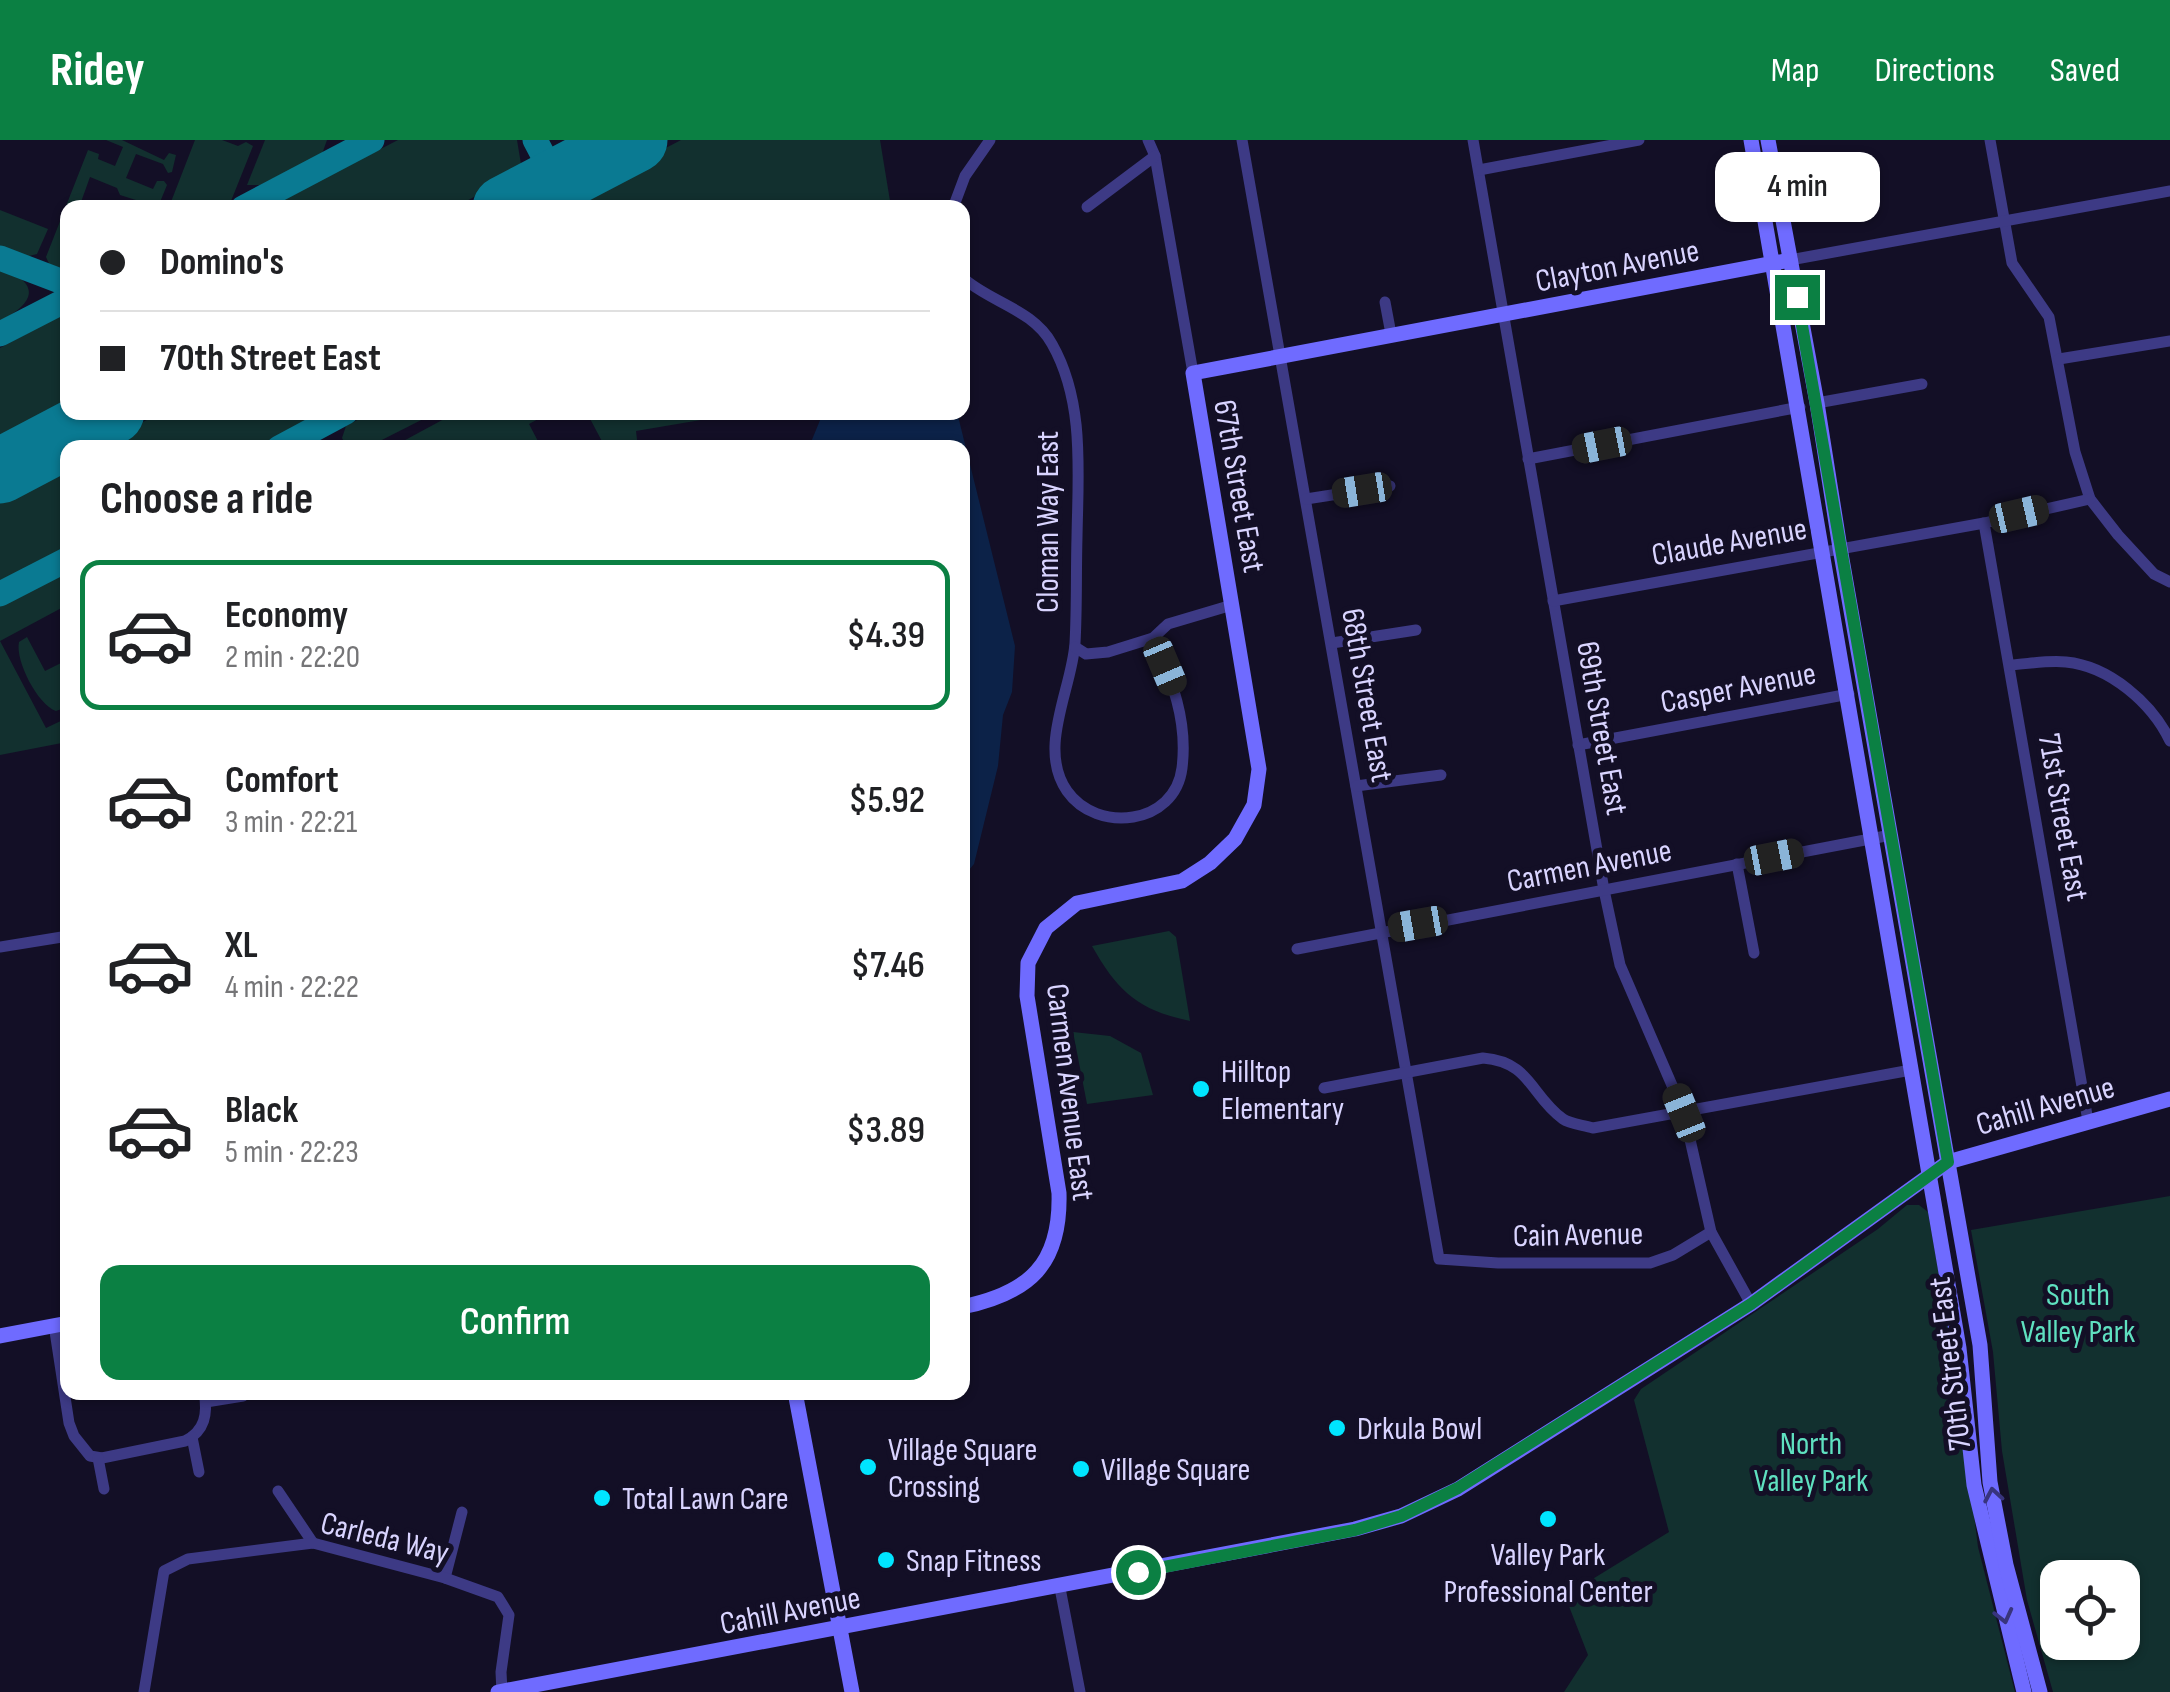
<!DOCTYPE html>
<html lang="en">
<head>
<meta charset="utf-8">
<style>
	body { margin:0; font-family:"Sofia Sans Condensed",sans-serif; background:#f6f6f6; color:#202124; height:100vh; display:flex; flex-direction:column; font-size:38px; white-space:nowrap }
	* { box-sizing:border-box; margin:0 }
	p { font-size:32px; color:#757577 }
	.icon { flex:none; width:55px; height:55px; fill:none; stroke:currentColor; stroke-width:2; stroke-linecap:round; stroke-linejoin:round }
	.map { position:relative; flex:1; overflow:hidden }
	.drawer { position:absolute; left:60px; top:300px; width:910px; height:960px; display:flex; flex-direction:column; background:#fff; border-radius:20px; box-shadow:0 2px 8px #0004 }
	.drawer>* { flex:none }
	.top-card { position:absolute; left:60px; top:60px; width:910px; height:220px; border-radius:20px; box-shadow:0 2px 8px #0004; display:grid; align-content:center; height:220px; padding:0 40px; background:#fff }
	.controls { position:absolute; left:2040px; top:1420px; display:grid; gap:20px }
	.controls a { display:grid; place-items:center; width:100px; height:100px; border-radius:20px; background:#fff; box-shadow:0 2px 8px #0004; font-size:50px }
	.end { position:absolute; width:45px; height:45px; margin:-22px; border:12px solid #0b8043; background:#fff; box-shadow:0 0 0 5px #fff }
	.from { border-radius:50% }
	.bubble { position:absolute; height:70px; border-radius:20px; background:#fff; box-shadow:0 2px 8px #0004; font-size:32px; font-weight:600; line-height:70px; text-align:center }
	.car { position:absolute; width:30px; height:60px; margin:-30px -15px; border-radius:12px; box-shadow:0 0 8px 2px #0007; background:linear-gradient(#222 24%,#8ab4d8 0 40%,#222 0 76%,#8ab4d8 0 86%,#222 0) }
	.top-card b { display:flex; align-items:center; gap:35px; height:95px; font-size:38px }
	.top-card b+b { border-top:2px solid #e0e0e0 }
	.top-card i { width:25px; height:25px; background:#202124 }
	ul { padding:0; list-style:none }
	li { display:flex; align-items:center; gap:30px; height:150px; margin:0 20px 15px; padding:0 20px; border:5px solid transparent; border-radius:20px }
	li div { flex:1 }
	li b { display:block; font-size:38px }
	li em { font-style:normal; font-weight:600 }
	li.current { border-color:#0b8043 }
	li>.icon { width:90px; height:90px; stroke-width:1.5 }
	h2 { padding:0 40px; font-size:45px; line-height:120px }
	.button { display:flex; gap:20px; margin-top:auto; padding:20px 40px }
	.button a { flex:1; height:115px; border-radius:20px; background:#0b8043; color:#fff; font-size:40px; font-weight:600; line-height:115px; text-align:center }
	header { display:flex; align-items:center; gap:60px; box-sizing:border-box; height:140px; padding:0 50px; background:#0b8043; color:#fff }
	header strong { font-size:48px }
	nav { display:flex; gap:55px; margin-inline-start:auto; font-size:35px }
	.map>svg:first-child { display:block }
	.green { fill:#12302f; fill-rule:evenodd }
	.water { fill:#0c2248 }
	.lines { fill:none; stroke-linecap:round; stroke-linejoin:round }
	.taxiway { stroke:#0a7a92; stroke-width:25 }
	.runway { stroke:#0a7a92; stroke-width:65 }
	.street { stroke:#3d3a85; stroke-width:11 }
	.secondary { stroke:#6f6bff; stroke-width:15 }
	.oneway { stroke:#38347d }
	.route { stroke:#0b8043; stroke-width:12 }
	.poi-dot { fill:#00e5ff; stroke:#130f26; stroke-width:4 }
	.labels { text-anchor:middle; stroke-width:10; stroke-linejoin:round; paint-order:stroke }
	.street-label { font-size:32px; fill:#d9d4ff; stroke:#130f26 }
	.poi-label { font-size:32px; fill:#d9d4ff; stroke:#130f26; text-anchor:start }
	.park-label { font-size:32px; fill:#5fe0c0; stroke:#130f26 }
</style>
</head>
<body>
<header>
<strong>Ridey</strong>
<nav><a>Map</a><a>Directions</a><a>Saved</a></nav>
</header>
<div class="map">
<svg width="2170" height="1552" viewBox="0 0 2170 1552">
	<rect width="100%" height="100%" fill="#130f26"/>
	<g class="green">
		<path d="M106 0H122L164 20 169 13 176 15 172 32 168 33 163 24 136 14 126 38 153 49 157 41H164L167 45 158 67 120 55 117 48 90 37 81 62 96 67 68 68 67 132 51 128 46 117 88 10 99 14 98 19 115 26 123 7Z"/>
		<path d="M195 0H222L238 6 246 2 253 6 231 61 218 67H169Z"/>
		<path d="M265 0H327L322 14 260 45H247Z"/>
		<path d="M398 0H517L522 30 456 67H268Z"/>
		<path d="M681 0H880L891 67H586L585 61 599 43Z"/>
		<path d="M0 70 48 89 37 114 25 117 0 108Z"/>
		<path d="M0 127C41 144 36 162 0 181Z"/>
		<path d="M67 172V270L0 305V208Z"/>
		<path d="M162 272H331V273L263 307H95Z"/>
		<path d="M372 272H435V273L368 307H347L342 298 346 286Z"/>
		<path d="M457 272 525 273 529 279 549 273 529 284 541 307H397L396 305Z"/>
		<path d="M587 273H742L636 291 638 308 605 307Z"/>
		<path d="M67 322V410L0 445V357Z"/>
		<path d="M67 431V465L0 501V466Z"/>
		<path d="M27 497 45 531 67 520V567L56 571C38 565 15 521 19 502Z"/>
		<path d="M0 501 46 588 67 578V602L0 615Z"/>
		<path d="M1169 791 1176 797 1190 881C1138 870 1118 852 1092 806Z"/>
		<path d="M1073 892 1110 896 1141 913 1153 955 1087 964Z"/>
		<path d="M2170 1056V1552H2053L2027 1460 2002 1311 1993 1212 1971 1090ZM2058 1438H2122V1502H2058Z"/>
		<path d="M1907 1065H1919L1928 1072 1956 1233 1978 1407 2015 1552H1564L1588 1515 1565 1456 1669 1392 1634 1260 1641 1249 1878 1089Z"/>
	</g>
	<path class="water" d="M957 272 1015 506 1012 552 1003 575 998 626 974 724 963 737 962 308 809 307 823 273Z"/>
	<g class="lines">
		<g class="taxiway">
			<path d="M535 0 571 68"/>
			<path d="M243 68 372 0"/>
			<path d="M0 118 68 144"/>
			<path d="M0 194 68 159"/>
			<path d="M279 308 346 272"/>
			<path d="M0 454 68 419"/>
		</g>
		<g class="runway">
			<path d="M505 68 635 0"/>
			<path d="M0 331 112 272"/>
		</g>
		<g class="street">
			<path d="M1148 0 1155 16 1193 233"/>
			<path d="M1242 0 1439 1119 1498 1123H1650L1673 1115 1711 1092"/>
			<path d="M1473 0 1604 750 1620 825 1684 973 1711 1092 1751 1164"/>
			<path d="M1990 0 2012 123 2049 177 2075 312 2090 359 2118 395 2154 434 2170 442"/>
			<path d="M1479 30 1639 0"/>
			<path d="M1087 67 1155 16"/>
			<path d="M953 68 965 36 990 0"/>
			<path d="M1790 120 2170 51"/>
			<path d="M962 137C989 162 1033 169 1052 204 1085 262 1078 333 1077 397 1076 432 1077 468 1075 503 1072 549 1037 608 1067 651 1097 694 1175 685 1182 628 1188 580 1172 541 1153 498"/>
			<path d="M1385 162 1391 194"/>
			<path d="M2059 219 2170 201"/>
			<path d="M1817 263 1922 244"/>
			<path d="M1528 319 1800 267"/>
			<path d="M1306 359 1390 346"/>
			<path d="M1984 383 2088 981"/>
			<path d="M1553 461 1984 383 2090 359"/>
			<path d="M1332 503 1416 490"/>
			<path d="M1075 507 1086 514 1108 512 1153 498 1168 484 1232 465"/>
			<path d="M2010 525C2028 524 2048 520 2066 522 2109 526 2152 563 2170 601"/>
			<path d="M1578 605 1849 554"/>
			<path d="M1356 646 1441 635"/>
			<path d="M1737 724 1754 813"/>
			<path d="M0 807 68 796"/>
			<path d="M1297 809 1891 695"/>
			<path d="M1324 948 1483 918C1531 922 1530 955 1563 979 1570 984 1584 985 1593 988L1911 930"/>
			<path d="M54 1185 69 1283 74 1296 90 1316 102 1318 185 1301C205 1291 208 1274 204 1252"/>
			<path d="M206 1262 243 1256"/>
			<path d="M192 1297 199 1332"/>
			<path d="M98 1318 104 1349"/>
			<path d="M278 1351 313 1403"/>
			<path d="M445 1438 462 1372"/>
			<path d="M1060 1448 1080 1552"/>
			<path d="M144 1552 164 1431 188 1419 313 1403 445 1438 498 1457 509 1475 501 1532 502 1552"/>
		</g>
		<g class="secondary">
			<path d="M1751 0 1959 1208 1974 1345 2024 1552"/>
			<path d="M1768 0 1817 263 1840 408 1980 1205 1990 1342 2006 1425 2040 1552"/>
			<path d="M962 1167C1030 1153 1061 1124 1059 1053L1027 856 1028 823 1046 788 1077 763 1182 741 1210 723 1235 699 1254 665 1259 629 1193 233 1790 120"/>
			<path d="M0 1196 68 1183"/>
			<path d="M795 1252 852 1552"/>
			<path d="M498 1552 1355 1389 1401 1376 1458 1349 1751 1164 1948 1022 2170 959"/>
		</g>
	</g>
	<defs><path id="oneway-chevron" d="M-2-3.5L2.5 0L-2 3.5" fill="none" stroke-width="1.6" stroke-linecap="round" stroke-linejoin="round" transform="scale(2.5)"/></defs>
	<g class="oneway">
		<use href="#oneway-chevron" transform="translate(1993 1355) rotate(-100)"/>
		<use href="#oneway-chevron" transform="translate(2004 1476) rotate(76)"/>
	</g>
	<g class="lines">
		<path class="route" d="M1138 1432 1355 1390 1401 1376 1458 1348 1751 1164 1948 1022 1797 157"/>
	</g>
	<g class="poi-dot">
		<circle cx="1201" cy="949" r="10"/>
		<circle cx="1337" cy="1288" r="10"/>
		<circle cx="868" cy="1327" r="10"/>
		<circle cx="1081" cy="1329" r="10"/>
		<circle cx="602" cy="1358" r="10"/>
		<circle cx="1548" cy="1379" r="10"/>
		<circle cx="886" cy="1420" r="10"/>
	</g>
	<g class="labels">
		<g class="street-label">
			<text transform="translate(1617 125) rotate(-11)" y="11">Clayton Avenue</text>
			<text transform="translate(1240 346) rotate(80)" y="11">67th Street East</text>
			<text transform="translate(1047 382) rotate(-90)" y="11">Cloman Way East</text>
			<text transform="translate(1729 401) rotate(-10)" y="11">Claude Avenue</text>
			<text transform="translate(1738 547) rotate(-11)" y="11">Casper Avenue</text>
			<text transform="translate(1368 555) rotate(80)" y="11">68th Street East</text>
			<text transform="translate(1603 588) rotate(80)" y="11">69th Street East</text>
			<text transform="translate(2064 677) rotate(80)" y="11">71st Street East</text>
			<text transform="translate(1589 725) rotate(-11)" y="11">Carmen Avenue</text>
			<text transform="translate(1071 952) rotate(83)" y="11">Carmen Avenue East</text>
			<text transform="translate(2045 965) rotate(-16)" y="11">Cahill Avenue</text>
			<text transform="translate(1578 1094) rotate(-1)" y="11">Cain Avenue</text>
			<text transform="translate(1949 1224) rotate(-97)" y="11">70th Street East</text>
			<text transform="translate(385 1397) rotate(14)" y="11">Carleda Way</text>
			<text transform="translate(790 1470) rotate(-11)" y="11">Cahill Avenue</text>
		</g>
		<g class="poi-label">
			<text x="1221" y="942">Hilltop<tspan x="1221" dy="37">Elementary</tspan></text>
			<text x="1357" y="1299">Drkula Bowl</text>
			<text x="888" y="1320">Village Square<tspan x="888" dy="37">Crossing</tspan></text>
			<text x="1101" y="1340">Village Square</text>
			<text x="622" y="1369">Total Lawn Care</text>
			<text x="1548" y="1425" text-anchor="middle">Valley Park<tspan x="1548" dy="37">Professional Center</tspan></text>
			<text x="906" y="1431">Snap Fitness</text>
		</g>
		<g class="park-label">
			<text x="2078" y="1165">South<tspan x="2078" dy="37">Valley Park</tspan></text>
			<text x="1811" y="1314">North<tspan x="1811" dy="37">Valley Park</tspan></text>
		</g>
	</g>
</svg>
<div class="controls">
<a><svg class="icon" aria-label="locate" viewBox="0 0 24 24"><circle cx="12" cy="12" r="6"/><path d="M12 2v4M12 18v4M2 12h4M18 12h4"/></svg></a>
</div>
<i class="end from" style="left:1138px;top:1432px"></i>
<i class="end" style="left:1797px;top:157px"></i>
<div class="bubble" style="left:1715px;top:12px;width:165px">4 min</div>
<i class="car" style="left:1602px;top:305px;rotate:259deg"></i>
<i class="car" style="left:1362px;top:350px;rotate:261deg"></i>
<i class="car" style="left:2019px;top:374px;rotate:77deg"></i>
<i class="car" style="left:1165px;top:526px;rotate:157deg"></i>
<i class="car" style="left:1774px;top:717px;rotate:79deg"></i>
<i class="car" style="left:1418px;top:784px;rotate:260deg"></i>
<i class="car" style="left:1684px;top:973px;rotate:338deg"></i>
<div class="top-card">
<b><i class="from"></i>Domino's</b>
<b><i></i>70th Street East</b>
</div>
<section class="drawer">
<h2>Choose a ride</h2>
<ul>
<li class="current"><svg class="icon" aria-label="car" viewBox="0 0 24 24"><path d="M5 17H2v-5l4-1 3-4h7l3 4 3 1v5h-3M9 17h6M6 11h13"/><circle cx="7" cy="17" r="2"/><circle cx="17" cy="17" r="2"/></svg><div><b>Economy</b><p>2 min · 22:20</p></div><em>$4.39</em></li>
<li><svg class="icon" aria-label="car" viewBox="0 0 24 24"><path d="M5 17H2v-5l4-1 3-4h7l3 4 3 1v5h-3M9 17h6M6 11h13"/><circle cx="7" cy="17" r="2"/><circle cx="17" cy="17" r="2"/></svg><div><b>Comfort</b><p>3 min · 22:21</p></div><em>$5.92</em></li>
<li><svg class="icon" aria-label="car" viewBox="0 0 24 24"><path d="M5 17H2v-5l4-1 3-4h7l3 4 3 1v5h-3M9 17h6M6 11h13"/><circle cx="7" cy="17" r="2"/><circle cx="17" cy="17" r="2"/></svg><div><b>XL</b><p>4 min · 22:22</p></div><em>$7.46</em></li>
<li><svg class="icon" aria-label="car" viewBox="0 0 24 24"><path d="M5 17H2v-5l4-1 3-4h7l3 4 3 1v5h-3M9 17h6M6 11h13"/><circle cx="7" cy="17" r="2"/><circle cx="17" cy="17" r="2"/></svg><div><b>Black</b><p>5 min · 22:23</p></div><em>$3.89</em></li>
</ul>
<div class="button"><a>Confirm</a></div>
</section>
</div>
</body>
</html>
